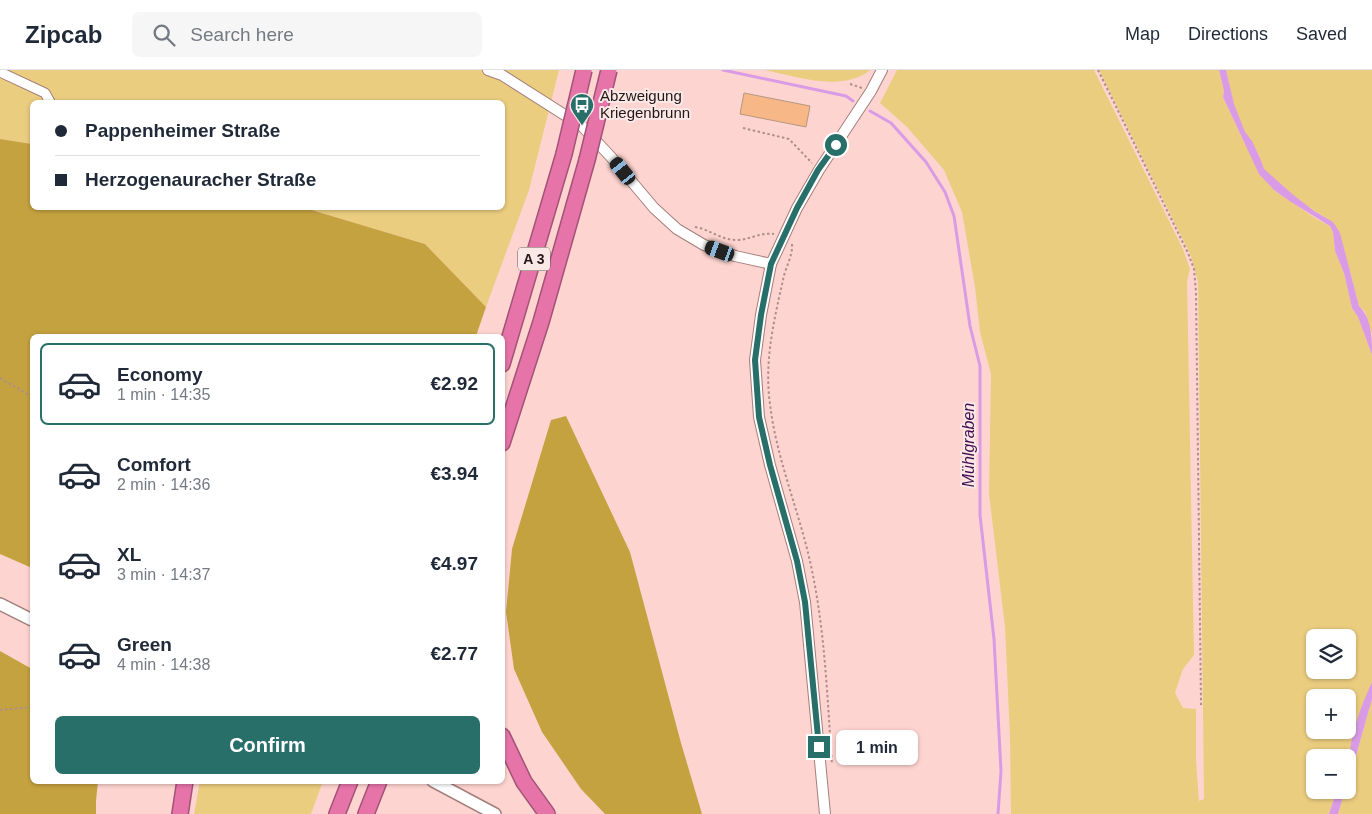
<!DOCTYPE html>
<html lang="en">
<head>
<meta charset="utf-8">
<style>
	body { margin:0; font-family:Helvetica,sans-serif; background:#f6f6f7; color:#1f2937; height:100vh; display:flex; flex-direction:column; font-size:19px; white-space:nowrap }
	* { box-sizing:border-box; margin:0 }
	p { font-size:16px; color:#747a83 }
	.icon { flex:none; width:28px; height:28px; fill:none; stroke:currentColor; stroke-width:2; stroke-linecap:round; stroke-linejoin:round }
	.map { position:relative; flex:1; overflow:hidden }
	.sheet { position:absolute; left:30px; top:264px; width:475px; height:450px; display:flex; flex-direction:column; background:#fff; border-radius:8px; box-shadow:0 1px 4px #0004 }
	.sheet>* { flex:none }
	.top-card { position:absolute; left:30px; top:30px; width:475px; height:110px; border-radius:8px; box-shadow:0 1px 4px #0004; display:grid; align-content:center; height:110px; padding:0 25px; background:#fff }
	.buttons { position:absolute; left:1306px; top:559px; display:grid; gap:10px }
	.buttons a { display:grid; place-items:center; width:50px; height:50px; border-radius:8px; background:#fff; box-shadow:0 1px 4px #0004; font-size:25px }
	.end { position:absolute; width:22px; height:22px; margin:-11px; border:6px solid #276f68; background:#fff; box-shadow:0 0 0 2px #fff }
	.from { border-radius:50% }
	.bubble { position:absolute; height:35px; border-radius:8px; background:#fff; box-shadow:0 1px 4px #0004; font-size:16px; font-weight:600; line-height:35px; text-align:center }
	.car { position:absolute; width:15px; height:30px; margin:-15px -8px; border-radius:6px; box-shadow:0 0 4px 1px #0007; background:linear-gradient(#222 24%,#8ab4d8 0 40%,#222 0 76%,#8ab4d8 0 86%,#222 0) }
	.top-card b { display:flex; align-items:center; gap:18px; height:48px; font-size:19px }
	.top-card b+b { border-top:1px solid #e0e1e3 }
	.top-card i { width:12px; height:12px; background:#1f2937 }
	ul { padding:9px 0 0; list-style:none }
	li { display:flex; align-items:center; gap:15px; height:82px; margin:0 10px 8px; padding:0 15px; border:2px solid transparent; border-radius:8px }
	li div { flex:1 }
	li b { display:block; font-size:19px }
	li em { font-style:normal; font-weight:600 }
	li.on { border-color:#276f68 }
	li>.icon { width:45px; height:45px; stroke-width:1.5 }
	.primary-button { display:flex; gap:10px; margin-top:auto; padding:10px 25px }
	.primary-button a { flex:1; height:58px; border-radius:8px; background:#276f68; color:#fff; font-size:20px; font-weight:600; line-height:58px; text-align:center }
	header { display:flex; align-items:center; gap:30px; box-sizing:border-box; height:70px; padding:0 25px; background:#fff; border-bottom:1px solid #e0e1e3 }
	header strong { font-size:24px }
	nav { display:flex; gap:28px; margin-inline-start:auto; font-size:18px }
	.search { width:350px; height:45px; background:#f6f6f7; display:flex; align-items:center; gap:12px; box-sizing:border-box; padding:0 18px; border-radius:8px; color:#747a83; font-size:19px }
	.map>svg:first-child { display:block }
	.green { fill:#ebcd80; fill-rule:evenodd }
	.forest { fill:#c5a240 }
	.water { fill:#d99be6 }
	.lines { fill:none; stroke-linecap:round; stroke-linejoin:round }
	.stream { stroke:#d99be6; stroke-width:3 }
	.building { fill:#f7b787; stroke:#b59781 }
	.minor-casing { stroke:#a47e7a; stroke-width:11 }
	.tertiary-casing { stroke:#a47e7a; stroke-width:12 }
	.secondary-casing { stroke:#a47e7a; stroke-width:14 }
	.motorway-casing { stroke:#a25376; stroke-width:18 }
	.path { stroke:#ae8e8b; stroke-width:2; stroke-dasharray:2.5 2.5; stroke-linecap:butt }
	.minor { stroke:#fff; stroke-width:9 }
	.tertiary { stroke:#fff; stroke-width:10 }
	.secondary { stroke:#fff; stroke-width:11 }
	.motorway { stroke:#e674a9; stroke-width:15 }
	.motorway-bridge-casing { stroke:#a25376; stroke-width:18; stroke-linecap:butt }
	.motorway-bridge { stroke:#e674a9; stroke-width:15 }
	.route { stroke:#276f68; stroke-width:6 }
	.labels { text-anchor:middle; stroke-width:4; stroke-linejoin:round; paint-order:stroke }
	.shield { fill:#f9e8e6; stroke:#655654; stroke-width:1 }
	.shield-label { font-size:14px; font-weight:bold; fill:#251716 }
	.poi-label { font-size:15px; fill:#251716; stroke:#f9e8e6; text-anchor:start }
	.water-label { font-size:16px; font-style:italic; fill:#450d50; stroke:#f9e8e6 }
</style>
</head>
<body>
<header>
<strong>Zipcab</strong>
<div class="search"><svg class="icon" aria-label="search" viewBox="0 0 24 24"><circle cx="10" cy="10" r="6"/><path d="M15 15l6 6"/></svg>Search here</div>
<nav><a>Map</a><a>Directions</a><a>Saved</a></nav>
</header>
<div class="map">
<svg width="1372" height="744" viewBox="0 0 1372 744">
	<rect width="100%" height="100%" fill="#fed4d0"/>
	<g class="green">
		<path d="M0 0H559L529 120 486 237 425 174 305 138H502V32H32V74L0 69Z"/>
		<path d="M764 0H870C843 23 795 6 764 0Z"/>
		<path d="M897 0H1094L1183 179 1190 199 1187 211 1194 585 1183 599 1175 623 1183 638 1196 639V690L1199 731 1204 729 1198 212 1191 186 1099 0H1219L1224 21 1223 27 1244 72 1274 120 1315 148 1330 156 1333 162 1335 181 1344 203 1352 238 1358 247 1372 285V612L1367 625 1348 688H1315V720H1337L1329 744H1011L1010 666 1005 557 989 424 991 304 980 262 975 217 962 142 944 100 907 57 880 33ZM1315 568H1348V600H1315ZM1315 628H1348V660H1315Z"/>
		<path d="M1226 0H1372V264L1365 242 1359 236 1350 201 1333 152C1314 141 1278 118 1265 101 1261 96 1261 88 1258 83 1254 76 1249 70 1245 63 1234 45 1231 20 1226 0Z"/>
		<path d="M1372 629V744H1338L1345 720H1348V714Z"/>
		<path d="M200 711H323L311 744H194Z"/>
	</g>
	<g class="forest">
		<path d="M0 69 32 74V138H305L425 174 486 237 476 266H32V498L0 484Z"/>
		<path d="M566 346 630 482 681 673 702 744H605L581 719 542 662 514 599 506 542 512 479 551 350Z"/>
		<path d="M0 581 32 599V711H98L96 731V744H0Z"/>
	</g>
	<g class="water">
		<path d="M1219 0H1226L1234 34 1245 62 1252 71 1260 88 1264 99 1291 123 1314 141 1333 152 1340 163 1359 236C1372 249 1372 268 1372 285L1358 247 1352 238 1344 203 1335 181 1333 162 1330 156 1291 132 1274 120 1259 104 1223 27 1224 21Z"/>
		<path d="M1372 612V629L1348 714C1347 676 1356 647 1372 612Z"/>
		<path d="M1337 720H1345L1338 744H1329Z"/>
	</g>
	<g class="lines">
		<g class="stream">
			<path d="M723 0 846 26 853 31"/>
			<path d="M870 41 891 53 926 92 945 122 954 146 970 256 980 296V445L994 569 1001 701 998 744"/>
		</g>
	</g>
	<path class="building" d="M744 23 810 36 806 57 740 44Z"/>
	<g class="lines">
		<g class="minor-casing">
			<path id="minor" d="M0 2 45 23 50 32"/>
		</g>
		<g class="tertiary-casing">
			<g id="tertiary">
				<path d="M488 0 502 5 582 56 611 87 654 138 677 159 704 175 735 186 771 194"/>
				<path d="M825 744 805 532 797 491 770 395 759 347 755 290 761 245 771 194 797 138 819 100 871 21 882 0"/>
			</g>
		</g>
		<g class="secondary-casing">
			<g id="secondary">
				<path d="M0 534 32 550"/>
				<path d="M433 711 495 744"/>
			</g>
		</g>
		<g class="motorway-casing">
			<g id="motorway">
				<path d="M502 294 564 84"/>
				<path d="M502 373 541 252 587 90"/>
				<path d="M502 666 524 712 547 744"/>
				<path d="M180 744 185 711"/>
				<path d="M337 744 350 711"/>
				<path d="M366 744 379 711"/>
			</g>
		</g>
		<g class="path">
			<path d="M1098 0 1188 183 1194 199 1196 222 1201 635"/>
			<path d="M850 14 862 18"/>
			<path d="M743 58 789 69 812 93"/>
			<path d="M695 157C709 159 721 170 736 170 750 170 760 162 774 164"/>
			<path d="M792 174C793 186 785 198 783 210 774 250 764 292 770 334 776 386 797 436 809 487 825 555 827 625 832 694"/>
			<path d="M0 308 32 327"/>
			<path d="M0 640 32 637"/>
		</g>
		<use href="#minor" class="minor"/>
		<use href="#tertiary" class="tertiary"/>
		<use href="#secondary" class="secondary"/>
		<use href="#motorway" class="motorway"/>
		<g class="motorway-bridge-casing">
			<g id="motorway-bridge">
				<path d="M564 84 584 0"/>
				<path d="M587 90 609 0"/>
			</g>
		</g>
		<use href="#motorway-bridge" class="motorway-bridge"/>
	</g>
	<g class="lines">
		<path class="route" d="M819 677 805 532 797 491 770 395 759 347 755 290 761 245 771 194 797 138 818 100 836 75"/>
	</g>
	<defs>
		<g id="bus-pin" transform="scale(1.25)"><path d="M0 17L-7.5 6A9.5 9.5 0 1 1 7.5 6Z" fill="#276f68" stroke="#f9e8e6"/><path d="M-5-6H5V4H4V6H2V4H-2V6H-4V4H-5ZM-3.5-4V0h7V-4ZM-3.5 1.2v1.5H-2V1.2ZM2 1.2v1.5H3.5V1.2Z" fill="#fff"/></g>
	</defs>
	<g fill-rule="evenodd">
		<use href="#bus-pin" x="582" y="35"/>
	</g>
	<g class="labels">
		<rect class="shield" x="518" y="177.5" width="32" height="23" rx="4"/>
		<g class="shield-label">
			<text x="534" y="194">A 3</text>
		</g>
		<g class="poi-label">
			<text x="600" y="31">Abzweigung<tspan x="600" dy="17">Kriegenbrunn</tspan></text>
		</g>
		<g class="water-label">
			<text transform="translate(968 375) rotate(-90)" y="6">Mühlgraben</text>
		</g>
	</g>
</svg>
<div class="buttons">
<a><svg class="icon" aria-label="layers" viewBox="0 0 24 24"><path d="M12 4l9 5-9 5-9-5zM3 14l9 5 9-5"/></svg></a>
<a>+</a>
<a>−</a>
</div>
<i class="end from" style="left:836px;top:75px"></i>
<i class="end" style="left:819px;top:677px"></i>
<div class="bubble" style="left:836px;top:660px;width:82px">1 min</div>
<i class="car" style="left:623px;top:101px;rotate:321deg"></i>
<i class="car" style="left:720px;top:181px;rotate:290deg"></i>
<div class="top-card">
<b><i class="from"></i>Pappenheimer Straße</b>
<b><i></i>Herzogenauracher Straße</b>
</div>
<section class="sheet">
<ul>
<li class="on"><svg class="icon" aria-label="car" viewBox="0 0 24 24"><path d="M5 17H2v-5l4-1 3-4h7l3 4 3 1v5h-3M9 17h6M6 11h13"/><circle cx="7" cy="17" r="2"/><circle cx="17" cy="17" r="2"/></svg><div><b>Economy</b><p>1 min · 14:35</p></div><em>€2.92</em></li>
<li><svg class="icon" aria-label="car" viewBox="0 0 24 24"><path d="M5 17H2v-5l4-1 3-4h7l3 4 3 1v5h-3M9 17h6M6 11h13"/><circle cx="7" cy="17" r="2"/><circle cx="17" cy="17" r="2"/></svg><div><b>Comfort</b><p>2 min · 14:36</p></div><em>€3.94</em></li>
<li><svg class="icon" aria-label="car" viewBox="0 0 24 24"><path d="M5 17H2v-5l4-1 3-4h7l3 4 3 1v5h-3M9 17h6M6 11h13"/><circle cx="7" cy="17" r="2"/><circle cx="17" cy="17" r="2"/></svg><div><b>XL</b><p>3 min · 14:37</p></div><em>€4.97</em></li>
<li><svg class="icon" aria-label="car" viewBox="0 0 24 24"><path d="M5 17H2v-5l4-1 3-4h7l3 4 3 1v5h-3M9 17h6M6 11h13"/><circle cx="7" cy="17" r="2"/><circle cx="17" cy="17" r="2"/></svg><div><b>Green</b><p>4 min · 14:38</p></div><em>€2.77</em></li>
</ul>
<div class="primary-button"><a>Confirm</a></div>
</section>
</div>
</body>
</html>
